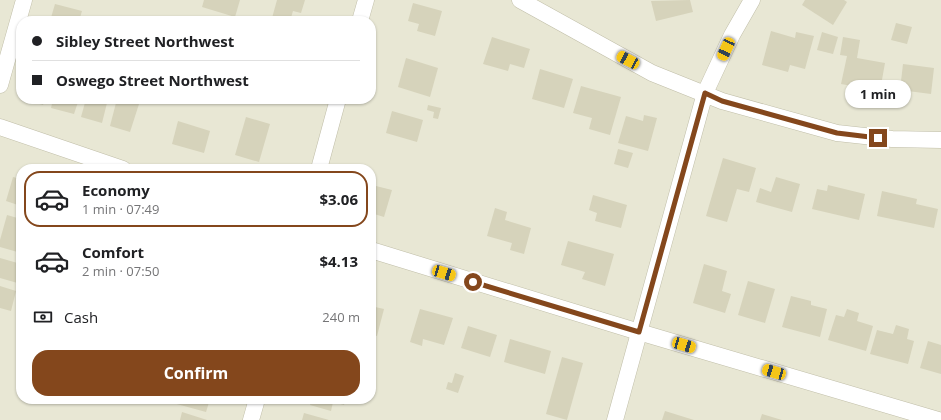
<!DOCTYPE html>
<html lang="en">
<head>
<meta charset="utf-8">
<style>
	body { margin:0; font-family:"Open Sans",sans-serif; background:#f2f2f2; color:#202124; height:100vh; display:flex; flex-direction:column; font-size:15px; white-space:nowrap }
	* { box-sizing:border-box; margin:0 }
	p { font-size:13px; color:#757577 }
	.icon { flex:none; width:22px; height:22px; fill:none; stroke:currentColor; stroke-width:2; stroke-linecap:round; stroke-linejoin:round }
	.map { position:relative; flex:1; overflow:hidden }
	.sheet { position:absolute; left:16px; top:164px; width:360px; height:240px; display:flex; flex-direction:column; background:#fff; border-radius:16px; box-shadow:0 1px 3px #0004 }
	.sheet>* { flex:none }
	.guide { position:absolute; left:16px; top:16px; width:360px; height:88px; border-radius:16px; box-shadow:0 1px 3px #0004; display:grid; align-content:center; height:88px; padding:0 16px; background:#fff }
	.end { position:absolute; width:18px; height:18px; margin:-9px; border:5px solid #84471c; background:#fff; box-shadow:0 0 0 2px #fff }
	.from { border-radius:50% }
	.bubble { position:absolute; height:28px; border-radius:14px; background:#fff; box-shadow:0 1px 3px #0004; font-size:13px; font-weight:700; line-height:28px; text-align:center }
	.car { position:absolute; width:12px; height:24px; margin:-12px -6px; border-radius:5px; box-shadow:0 0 3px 1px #0007; background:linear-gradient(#f5c518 24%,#345 0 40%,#f5c518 0 76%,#345 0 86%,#f5c518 0) }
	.guide b { display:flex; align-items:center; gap:14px; height:38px; font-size:15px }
	.guide b+b { border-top:1px solid #e0e0e0 }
	.guide i { width:10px; height:10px; background:#202124 }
	ul { padding:7px 0 0; list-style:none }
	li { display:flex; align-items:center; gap:12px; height:56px; margin:0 8px 6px; padding:0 8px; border:2px solid transparent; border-radius:16px }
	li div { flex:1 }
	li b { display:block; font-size:15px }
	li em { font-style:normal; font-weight:700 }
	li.selected { border-color:#84471c }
	li>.icon { width:36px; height:36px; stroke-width:1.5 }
	.pay { display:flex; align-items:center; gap:10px; height:44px; padding:0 16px; font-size:15px }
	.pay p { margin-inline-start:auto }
	.cta { display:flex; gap:8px; margin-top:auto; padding:8px 16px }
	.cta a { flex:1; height:46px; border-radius:16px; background:#84471c; color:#fff; font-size:16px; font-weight:700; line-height:46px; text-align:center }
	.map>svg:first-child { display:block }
	.residential { fill:#e8e7d4; fill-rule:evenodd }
	.building { fill:#d6d3bb }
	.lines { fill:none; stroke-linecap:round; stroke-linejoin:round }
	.minor-casing { stroke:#c0bea8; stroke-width:17 }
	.minor { stroke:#fff; stroke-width:16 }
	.route { stroke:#84471c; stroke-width:5 }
</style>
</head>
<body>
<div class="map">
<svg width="941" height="420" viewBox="0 0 941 420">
	<rect width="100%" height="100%" fill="#f4f3e6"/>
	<path class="residential" d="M0 0H941V420H0ZM21 21H371V99H21ZM21 169H371V399H21Z"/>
	<g class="building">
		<path d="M204 0H240L235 17 202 7Z"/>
		<path d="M277 0H305L301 13 293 11 290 21 272 18Z"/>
		<path d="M690 0 693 12 656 21 651 1Z"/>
		<path d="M805 0H844L847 2 833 25 802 5Z"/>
		<path d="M413 3 442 11 435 36 417 31 419 24 408 21Z"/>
		<path d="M55 4 82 11 79 21H50Z"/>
		<path d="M896 23 912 27 907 44 891 40Z"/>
		<path d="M771 31 795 38 796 32 814 36 805 69 790 65 788 72 762 65Z"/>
		<path d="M822 32 838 37 833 54 817 50Z"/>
		<path d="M492 37 530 49 524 68 510 64 508 71 483 64Z"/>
		<path d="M843 37 860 40 857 58 885 63 880 91 841 84 847 56 840 55Z"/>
		<path d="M406 58 438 68 430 97 398 87Z"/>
		<path d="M903 64 934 68 931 94 900 90Z"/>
		<path d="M540 69 573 79 564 108 532 99Z"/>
		<path d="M581 86 621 97 610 135 589 129 592 118 573 113Z"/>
		<path d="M22 99H45L43 105Z"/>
		<path d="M53 99H79L74 114 51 108Z"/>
		<path d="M86 99H108L102 123 81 117Z"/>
		<path d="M117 99 139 104 130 132 110 126Z"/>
		<path d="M428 105 441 108 438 119 433 118 434 112 427 110Z"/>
		<path d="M392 111 423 120 417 142 386 133Z"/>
		<path d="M644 115 657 118 648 151 618 143 626 116 643 121Z"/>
		<path d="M246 117 270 124 259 162 235 155Z"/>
		<path d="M178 121 210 131 204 153 172 144Z"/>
		<path d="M618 149 633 153 628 168 614 164Z"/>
		<path d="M723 158 756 168 749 192 737 189 727 222 706 216Z"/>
		<path d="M13 177 21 179V206L6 201Z"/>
		<path d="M776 177 800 184 792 212 756 202 760 188 771 192Z"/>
		<path d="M372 185 392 190 384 217 371 213Z"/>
		<path d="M828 185 865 194 859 220 812 209 817 189 827 191Z"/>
		<path d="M882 191 917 199 916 204 938 209 934 228 877 216Z"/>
		<path d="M593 195 627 205 621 228 595 221 597 213 589 210Z"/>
		<path d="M495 208 507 212 505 220 531 228 524 254 510 250 512 243 487 236Z"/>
		<path d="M7 215 21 219V253L0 247V240Z"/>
		<path d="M568 241 614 254 605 286 582 279 585 272 561 265Z"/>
		<path d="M0 258 21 264V284L0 278Z"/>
		<path d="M704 264 727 271 722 291 731 294 725 313 693 303Z"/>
		<path d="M748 281 775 289 765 323 738 315Z"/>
		<path d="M0 286 16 291 11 311 0 308Z"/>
		<path d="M791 296 811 301V305L827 309 820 337 782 327Z"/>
		<path d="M371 306 384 309 377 336 371 334Z"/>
		<path d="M420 309 453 318 444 345 423 339 422 346 410 342Z"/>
		<path d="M847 309 859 313 857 321 873 326 866 351 828 340 836 315 844 317Z"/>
		<path d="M896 325 909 329 907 339 914 341 908 364 870 354 877 330 893 334Z"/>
		<path d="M468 326 497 335 490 357 461 348Z"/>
		<path d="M510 339 551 351 545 374 504 362Z"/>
		<path d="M928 341 941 345V374L920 368Z"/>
		<path d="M562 357 583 363 567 420 546 414Z"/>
		<path d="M455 373 464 376 458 393 446 389 448 382 452 383Z"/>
		<path d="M174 399H210L206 412 173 403Z"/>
		<path d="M312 399H346L344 405 333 402 331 411 310 405Z"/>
		<path d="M665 411 694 420H662Z"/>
		<path d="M182 412 207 420H180Z"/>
		<path d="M304 413 329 420H302Z"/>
		<path d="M762 414 782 420H760Z"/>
	</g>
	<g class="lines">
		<g class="minor-casing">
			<g id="minor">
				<path d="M520 0 652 73 722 101 837 133 892 139 941 140"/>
				<path d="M360 21 366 0"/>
				<path d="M0 85 24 0"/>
				<path d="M0 127 123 169"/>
				<path d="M319 169 338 99"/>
				<path d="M371 250 639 332 938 420"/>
				<path d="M251 420 257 399"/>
				<path d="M615 420 705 93 732 35 752 0"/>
			</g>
		</g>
		<use href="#minor" class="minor"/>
	</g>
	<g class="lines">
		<path class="route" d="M473 282 639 332 705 93 722 101 837 133 878 138"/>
	</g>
</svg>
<i class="end from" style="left:473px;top:282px"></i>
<i class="end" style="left:878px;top:138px"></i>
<div class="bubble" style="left:845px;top:80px;width:66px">1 min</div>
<i class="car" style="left:726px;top:49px;rotate:205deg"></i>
<i class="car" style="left:628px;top:60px;rotate:298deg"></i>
<i class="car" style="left:444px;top:273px;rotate:107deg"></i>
<i class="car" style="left:684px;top:345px;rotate:106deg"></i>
<i class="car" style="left:774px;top:372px;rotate:286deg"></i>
<div class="guide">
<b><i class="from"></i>Sibley Street Northwest</b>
<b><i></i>Oswego Street Northwest</b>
</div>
<section class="sheet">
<ul>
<li class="selected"><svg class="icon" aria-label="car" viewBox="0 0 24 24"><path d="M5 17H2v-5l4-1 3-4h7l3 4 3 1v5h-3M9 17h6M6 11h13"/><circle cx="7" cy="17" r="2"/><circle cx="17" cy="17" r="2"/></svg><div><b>Economy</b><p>1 min · 07:49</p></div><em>$3.06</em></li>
<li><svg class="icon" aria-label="car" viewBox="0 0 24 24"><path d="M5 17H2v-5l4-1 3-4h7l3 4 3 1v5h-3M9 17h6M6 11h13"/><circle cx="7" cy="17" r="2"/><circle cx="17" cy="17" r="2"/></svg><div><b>Comfort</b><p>2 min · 07:50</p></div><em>$4.13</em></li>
</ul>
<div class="pay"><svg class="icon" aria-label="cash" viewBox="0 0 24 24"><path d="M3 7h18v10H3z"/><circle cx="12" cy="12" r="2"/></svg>Cash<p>240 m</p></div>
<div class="cta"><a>Confirm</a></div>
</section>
</div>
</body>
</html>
